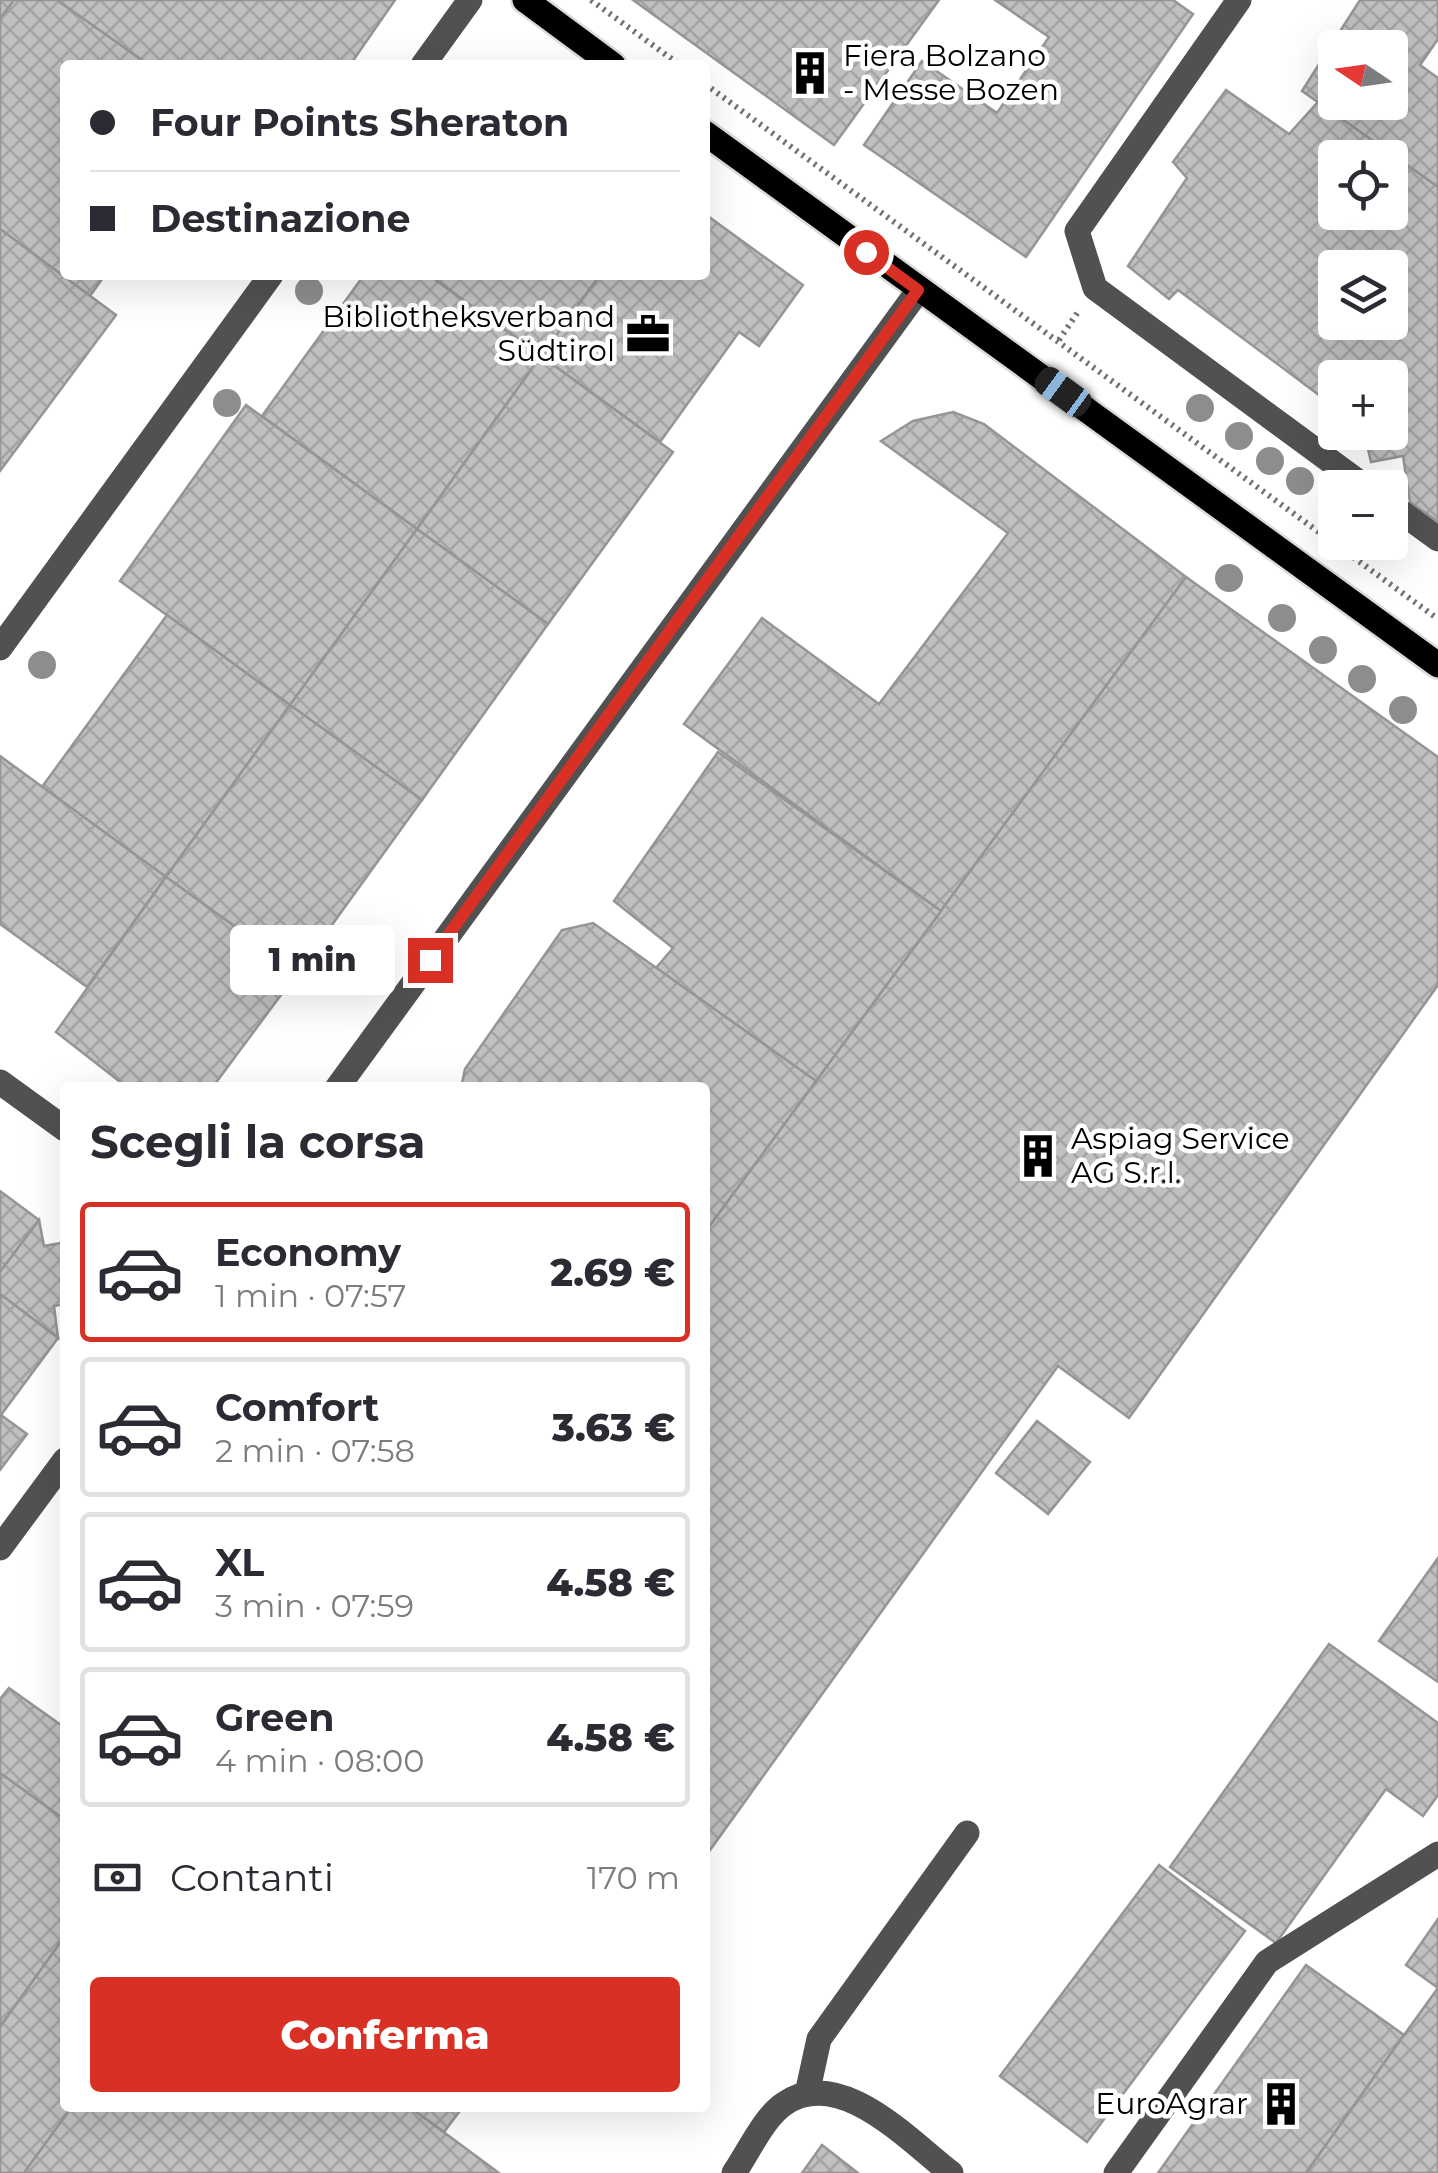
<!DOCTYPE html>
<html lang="it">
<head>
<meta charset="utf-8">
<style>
	body { margin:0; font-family:Montserrat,sans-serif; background:#f7f7f7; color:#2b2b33; height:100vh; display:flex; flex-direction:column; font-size:38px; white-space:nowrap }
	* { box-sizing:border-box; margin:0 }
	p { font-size:32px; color:#7c7c81 }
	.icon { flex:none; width:55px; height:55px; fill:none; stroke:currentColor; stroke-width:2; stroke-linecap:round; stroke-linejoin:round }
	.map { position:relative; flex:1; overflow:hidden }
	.drawer { position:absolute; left:60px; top:1082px; width:650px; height:1030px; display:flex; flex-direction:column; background:#fff; border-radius:10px; box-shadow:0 10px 40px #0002 }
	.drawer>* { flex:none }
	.hud { position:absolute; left:60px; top:60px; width:650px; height:220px; border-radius:10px; box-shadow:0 10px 40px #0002; display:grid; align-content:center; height:220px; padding:0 30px; background:#fff }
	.needle { width:65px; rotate:283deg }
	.buttons { position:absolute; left:1318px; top:30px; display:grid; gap:20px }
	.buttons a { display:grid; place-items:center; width:90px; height:90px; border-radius:10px; background:#fff; box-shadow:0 10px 40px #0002; font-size:50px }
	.end { position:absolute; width:45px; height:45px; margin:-22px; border:12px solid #d93025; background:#fff; box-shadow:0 0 0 5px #fff }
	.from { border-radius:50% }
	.bubble { position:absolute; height:70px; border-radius:10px; background:#fff; box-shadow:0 10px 40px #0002; font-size:32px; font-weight:800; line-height:70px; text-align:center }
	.car { position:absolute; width:30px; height:60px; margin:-30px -15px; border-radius:12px; box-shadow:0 0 8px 2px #0007; background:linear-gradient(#222 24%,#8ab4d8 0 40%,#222 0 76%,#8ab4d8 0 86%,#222 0) }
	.hud b { display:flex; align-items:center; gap:35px; height:95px; font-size:38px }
	.hud b+b { border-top:2px solid #e1e1e2 }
	.hud i { width:25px; height:25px; background:#2b2b33 }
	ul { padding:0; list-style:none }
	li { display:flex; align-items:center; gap:30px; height:140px; margin:0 20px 15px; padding:0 10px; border:5px solid #e1e1e2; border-radius:10px }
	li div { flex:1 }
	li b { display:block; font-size:38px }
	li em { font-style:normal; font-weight:800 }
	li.current { border-color:#d93025 }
	li>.icon { width:90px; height:90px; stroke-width:1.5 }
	h2 { padding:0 30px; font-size:45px; line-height:120px }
	.pay { display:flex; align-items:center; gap:25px; height:110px; padding:0 30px; font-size:38px }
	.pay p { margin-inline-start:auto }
	.cta { display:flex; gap:20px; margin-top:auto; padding:20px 30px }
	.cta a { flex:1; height:115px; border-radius:10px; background:#d93025; color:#fff; font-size:40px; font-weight:800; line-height:115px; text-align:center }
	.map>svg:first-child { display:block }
	.building { fill:url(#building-cross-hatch); stroke:#959595; stroke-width:2.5; fill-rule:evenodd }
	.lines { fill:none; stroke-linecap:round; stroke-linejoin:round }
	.major-casing { stroke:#dbdbdb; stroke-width:30 }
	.path { stroke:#737373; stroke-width:6; stroke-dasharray:2.5 5; stroke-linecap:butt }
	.minor { stroke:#515151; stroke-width:25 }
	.major { stroke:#000; stroke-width:25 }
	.tree { fill:#8d8d8d }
	.route { stroke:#d93025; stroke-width:12 }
	.labels { text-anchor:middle; stroke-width:9; stroke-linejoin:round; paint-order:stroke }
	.poi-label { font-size:30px; fill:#000; stroke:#fff; text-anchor:start }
</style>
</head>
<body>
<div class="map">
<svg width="1438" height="2173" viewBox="0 0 1438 2173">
	<defs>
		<pattern id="building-cross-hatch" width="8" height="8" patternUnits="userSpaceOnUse" patternTransform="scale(2.5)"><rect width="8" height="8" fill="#c0c0c0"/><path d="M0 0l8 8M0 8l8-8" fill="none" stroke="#a3a3a3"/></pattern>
	</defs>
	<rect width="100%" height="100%" fill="#fff"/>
	<g class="building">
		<path d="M0 0H14L0 19Z"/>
		<path d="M14 0H57L149 65H65V275H105L90 296 0 229V19Z"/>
		<path d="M57 0H395L350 65H149Z"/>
		<path d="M633 0H939L834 145Z"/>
		<path d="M995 0H1173L1193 14 1026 257 864 145 922 61 997 113 1049 37Z"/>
		<path d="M1360 0H1438V39L1420 65 1438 78V187L1302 91ZM1335 48H1390V102H1335Z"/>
		<path d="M1226 90 1289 134 1318 102 1438 187V522L1410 502 1403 456 1371 462 1364 432H1390V378H1335V407L1178 290 1169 299 1128 266 1187 178 1173 162ZM1335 158H1390V212H1335ZM1335 268H1390V322H1335Z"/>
		<path d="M705 214 803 285 759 346 739 332 660 442 541 356 600 275H705Z"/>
		<path d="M0 229 116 315 0 471Z"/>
		<path d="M364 275H429L541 356 417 529 262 416Z"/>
		<path d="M429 275H600L541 356Z"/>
		<path d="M541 356 673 452 548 624 417 529Z"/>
		<path d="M246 405 417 529 290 705 120 581Z"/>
		<path d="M953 412 984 424 1186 577 941 911 684 724 762 618 879 704 1008 533 881 441 913 421Z"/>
		<path d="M417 529 548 624 422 800 290 705Z"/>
		<path d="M1186 577 1438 757V985L1129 1418 1058 1366 705 1857V1232Z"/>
		<path d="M167 615 290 705 166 877 42 787Z"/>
		<path d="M290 705 422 800 298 972 166 877Z"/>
		<path d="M718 752 941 911 816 1081 656 968 673 948 614 901Z"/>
		<path d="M0 756 166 877 87 987 0 924Z"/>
		<path d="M166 877 298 972 212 1088H128L56 1032Z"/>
		<path d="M593 923 816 1081 705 1232V1088H461L465 1069 562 930Z"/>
		<path d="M0 1191 39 1220 0 1272Z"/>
		<path d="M39 1220 44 1246 61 1243 65 1264V1304L54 1306 58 1338 0 1294V1272Z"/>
		<path d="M0 1294 58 1338 1 1415 27 1434 0 1470Z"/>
		<path d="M1037 1421 1090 1462 1048 1514 996 1473Z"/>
		<path d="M1438 1558V1682L1379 1641Z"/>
		<path d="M1329 1644 1438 1723V1795L1423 1816 1386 1789 1276 1943 1170 1867Z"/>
		<path d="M9 1688 65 1728V1820L0 1773V1699Z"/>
		<path d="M0 1773 65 1820V1936L0 2027Z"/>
		<path d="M1159 1865 1245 1931 1087 2142 1000 2076Z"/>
		<path d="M1438 1919V1988L1406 1965Z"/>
		<path d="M65 1936V2108H71L24 2173H0V2027Z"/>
		<path d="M1306 1965 1404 2035 1306 2173H1158Z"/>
		<path d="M1438 1988V2173H1306L1404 2035Z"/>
		<path d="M71 2108H411L499 2173H24Z"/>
		<path d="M411 2108H462L444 2132Z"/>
		<path d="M822 2145 858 2173H802Z"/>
	</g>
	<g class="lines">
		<g class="major-casing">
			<g id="major">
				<path d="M525 0 613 65"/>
				<path d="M705 133 1438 665"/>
			</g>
		</g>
		<g class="path">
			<path d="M591 0 680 65"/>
			<path d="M705 84 1438 619"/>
			<path d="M1059 340 1080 309"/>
		</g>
		<g class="minor">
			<path d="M1239 0 1077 231 1095 288 1367 488"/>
			<path d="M423 65 470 0"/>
			<path d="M1390 504 1438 539"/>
			<path d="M0 648 271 275"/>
			<path d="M0 1082 65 1129"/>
			<path d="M337 1088 918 291"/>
			<path d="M0 1548 65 1460"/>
			<path d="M807 2094 819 2039 967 1833"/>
			<path d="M734 2173C748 2153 764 2117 784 2104 840 2065 909 2141 951 2173"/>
			<path d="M1116 2173 1267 1962 1438 1854"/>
		</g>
		<use href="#major" class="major"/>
	</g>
	<g class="tree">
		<circle cx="309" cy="291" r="14"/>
		<circle cx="227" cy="403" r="14"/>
		<circle cx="1200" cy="408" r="14"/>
		<circle cx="1239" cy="436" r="14"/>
		<circle cx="1270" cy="461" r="14"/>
		<circle cx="1300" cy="481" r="14"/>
		<circle cx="1229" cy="578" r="14"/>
		<circle cx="1282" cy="618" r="14"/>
		<circle cx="1323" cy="650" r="14"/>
		<circle cx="42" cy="665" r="14"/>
		<circle cx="1362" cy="679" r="14"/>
		<circle cx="1403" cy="710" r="14"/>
	</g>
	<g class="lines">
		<path class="route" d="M430 960 918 290 866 252"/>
	</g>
	<defs>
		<g id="building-bare" transform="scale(3.45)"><path d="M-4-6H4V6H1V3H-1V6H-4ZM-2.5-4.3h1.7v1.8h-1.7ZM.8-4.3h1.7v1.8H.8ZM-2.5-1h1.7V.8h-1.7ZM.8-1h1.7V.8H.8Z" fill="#000" stroke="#fff" stroke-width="2.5" paint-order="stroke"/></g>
		<g id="office-bare" transform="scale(3.45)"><path d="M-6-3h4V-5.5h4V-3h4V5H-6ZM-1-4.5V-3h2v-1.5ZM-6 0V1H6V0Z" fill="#000" stroke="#fff" stroke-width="2.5" paint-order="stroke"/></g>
	</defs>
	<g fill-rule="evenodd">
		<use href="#building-bare" x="810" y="73"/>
		<use href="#office-bare" x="648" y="334"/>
		<use href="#building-bare" x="1038" y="1156"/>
		<use href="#building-bare" x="1281" y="2104"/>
	</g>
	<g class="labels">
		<g class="poi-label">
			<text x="843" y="66">Fiera Bolzano<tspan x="843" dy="34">- Messe Bozen</tspan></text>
			<text x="615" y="327" text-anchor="end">Bibliotheksverband<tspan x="615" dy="34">Südtirol</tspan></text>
			<text x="1071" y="1149">Aspiag Service<tspan x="1071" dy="34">AG S.r.l.</tspan></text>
			<text x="1248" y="2114" text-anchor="end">EuroAgrar</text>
		</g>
	</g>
</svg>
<div class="buttons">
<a><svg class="needle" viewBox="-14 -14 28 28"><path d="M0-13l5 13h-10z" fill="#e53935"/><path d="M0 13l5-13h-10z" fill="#7c7c81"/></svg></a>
<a><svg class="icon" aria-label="locate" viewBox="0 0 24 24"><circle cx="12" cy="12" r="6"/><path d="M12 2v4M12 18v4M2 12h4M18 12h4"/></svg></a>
<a><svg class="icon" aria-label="layers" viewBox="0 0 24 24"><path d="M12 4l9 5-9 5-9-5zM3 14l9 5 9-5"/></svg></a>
<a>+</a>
<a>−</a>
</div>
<i class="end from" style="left:866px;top:252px"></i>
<i class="end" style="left:430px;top:960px"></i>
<div class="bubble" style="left:230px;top:925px;width:165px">1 min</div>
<i class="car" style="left:1063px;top:392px;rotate:306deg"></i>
<div class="hud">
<b><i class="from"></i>Four Points Sheraton</b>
<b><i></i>Destinazione</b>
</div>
<section class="drawer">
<h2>Scegli la corsa</h2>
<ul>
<li class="current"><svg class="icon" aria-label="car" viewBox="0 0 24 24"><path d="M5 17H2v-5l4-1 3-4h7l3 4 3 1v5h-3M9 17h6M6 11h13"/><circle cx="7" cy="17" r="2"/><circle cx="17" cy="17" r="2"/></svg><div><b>Economy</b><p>1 min · 07:57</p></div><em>2.69 €</em></li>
<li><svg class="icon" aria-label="car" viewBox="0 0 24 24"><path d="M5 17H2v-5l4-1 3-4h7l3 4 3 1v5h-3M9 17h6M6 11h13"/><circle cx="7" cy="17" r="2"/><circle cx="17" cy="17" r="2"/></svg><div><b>Comfort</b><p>2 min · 07:58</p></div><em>3.63 €</em></li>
<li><svg class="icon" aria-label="car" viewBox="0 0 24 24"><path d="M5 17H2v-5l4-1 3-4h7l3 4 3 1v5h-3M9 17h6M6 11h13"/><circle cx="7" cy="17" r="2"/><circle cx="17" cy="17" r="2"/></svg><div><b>XL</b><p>3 min · 07:59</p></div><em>4.58 €</em></li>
<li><svg class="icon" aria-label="car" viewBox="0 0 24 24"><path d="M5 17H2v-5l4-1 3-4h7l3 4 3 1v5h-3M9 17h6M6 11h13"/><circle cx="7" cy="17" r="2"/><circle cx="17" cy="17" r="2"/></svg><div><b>Green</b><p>4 min · 08:00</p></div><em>4.58 €</em></li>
</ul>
<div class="pay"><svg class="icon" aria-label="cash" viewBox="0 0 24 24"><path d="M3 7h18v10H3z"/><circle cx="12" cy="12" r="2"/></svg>Contanti<p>170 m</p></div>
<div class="cta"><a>Conferma</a></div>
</section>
</div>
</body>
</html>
